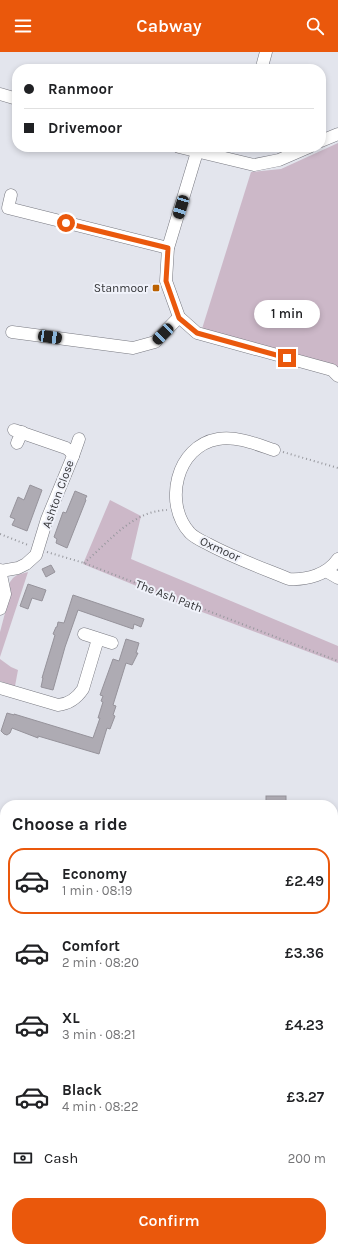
<!DOCTYPE html>
<html lang="en">
<head>
<meta charset="utf-8">
<style>
	body { margin:0; font-family:Karla,sans-serif; background:#f2f2f2; color:#202124; height:100vh; display:flex; flex-direction:column; font-size:15px; white-space:nowrap }
	* { box-sizing:border-box; margin:0 }
	p { font-size:13px; color:#757577 }
	.icon { flex:none; width:22px; height:22px; fill:none; stroke:currentColor; stroke-width:2; stroke-linecap:round; stroke-linejoin:round }
	.map { position:relative; flex:1; overflow:hidden }
	.panel { position:absolute; left:0px; top:748px; width:338px; height:452px; display:flex; flex-direction:column; background:#fff; border-radius:16px 16px 0 0; box-shadow:0 2px 6px #0003 }
	.panel>* { flex:none }
	.top-card { position:absolute; left:12px; top:12px; width:314px; height:88px; border-radius:16px; box-shadow:0 2px 6px #0003; display:grid; align-content:center; height:88px; padding:0 12px; background:#fff }
	.end { position:absolute; width:18px; height:18px; margin:-9px; border:5px solid #ea580c; background:#fff; box-shadow:0 0 0 2px #fff }
	.from { border-radius:50% }
	.bubble { position:absolute; height:28px; border-radius:14px; background:#fff; box-shadow:0 2px 6px #0003; font-size:13px; font-weight:600; line-height:28px; text-align:center }
	.car { position:absolute; width:12px; height:24px; margin:-12px -6px; border-radius:5px; box-shadow:0 0 3px 1px #0007; background:linear-gradient(#222 24%,#8ab4d8 0 40%,#222 0 76%,#8ab4d8 0 86%,#222 0) }
	.top-card b { display:flex; align-items:center; gap:14px; height:38px; font-size:15px }
	.top-card b+b { border-top:1px solid #e0e0e0 }
	.top-card i { width:10px; height:10px; background:#202124 }
	ul { padding:0; list-style:none }
	li { display:flex; align-items:center; gap:12px; height:66px; margin:0 8px 6px; padding:0 4px; border:2px solid transparent; border-radius:16px }
	li div { flex:1 }
	li b { display:block; font-size:15px }
	li em { font-style:normal; font-weight:600 }
	li.selected { border-color:#ea580c }
	li>.icon { width:36px; height:36px; stroke-width:1.5 }
	h2 { padding:0 12px; font-size:18px; line-height:48px }
	.pay { display:flex; align-items:center; gap:10px; height:44px; padding:0 12px; font-size:15px }
	.pay p { margin-inline-start:auto }
	.button { display:flex; gap:8px; margin-top:auto; padding:8px 12px }
	.button a { flex:1; height:46px; border-radius:16px; background:#ea580c; color:#fff; font-size:16px; font-weight:600; line-height:46px; text-align:center }
	header { display:flex; justify-content:space-between; align-items:center; height:52px; padding:0 12px; background:#ea580c; color:#fff; font-size:18px; font-weight:600 }
	.map>svg:first-child { display:block }
	.green { fill:#ccb8c8 }
	.lines { fill:none; stroke-linecap:round; stroke-linejoin:round }
	.river { stroke:#6e9caa; stroke-width:18 }
	.building { fill:#aeabb3; stroke:#96939b }
	.minor-casing { stroke:#787981; stroke-width:13 }
	.path { stroke:#96979d; stroke-width:2; stroke-dasharray:1 3; stroke-linecap:butt }
	.minor { stroke:#fff; stroke-width:12 }
	.route { stroke:#ea580c; stroke-width:5 }
	.poi-dot { fill:#bb6100; stroke:#f0f2fa; stroke-width:1.5 }
	.labels { text-anchor:middle; stroke-width:4; stroke-linejoin:round; paint-order:stroke }
	.poi-label { font-size:12px; fill:#343538; stroke:#f0f2fa; text-anchor:end }
	.street-label { font-size:12px; fill:#343538; stroke:#f0f2fa }
</style>
</head>
<body>
<header><svg class="icon" aria-label="menu" viewBox="0 0 24 24"><path d="M4 6h16M4 12h16M4 18h16"/></svg>Cabway<svg class="icon" aria-label="search" viewBox="0 0 24 24"><circle cx="10" cy="10" r="6"/><path d="M15 15l6 6"/></svg></header>
<div class="map">
<svg width="338" height="1200" viewBox="0 0 338 1200">
	<rect width="100%" height="100%" fill="#e3e5ed"/>
	<g class="green">
		<path d="M338 91V315L201 280 251 120 281 117Z"/>
		<path d="M110 448 141 464 131 507 338 594V611L178 551 83 512Z"/>
		<path d="M28 520 0 605V580L5 561 10 530 13 526 17 523Z"/>
		<path d="M0 607 11 615 18 618 15 634 0 629Z"/>
		<path d="M333 1028 338 1030V1117L333 1112Z"/>
	</g>
	<g class="lines">
		<g class="river">
			<path d="M0 934 5 940"/>
			<path d="M333 1030 338 1033"/>
		</g>
	</g>
	<g class="building">
		<path d="M30 433 42 438 27 479 12 473 15 467 10 465 18 445 24 448Z"/>
		<path d="M75 439 87 444 85 447 86 448 67 496 56 491 57 487 54 485 63 460 66 461Z"/>
		<path d="M51 513 55 520 46 525 42 517Z"/>
		<path d="M28 532 46 538 42 549 32 546 28 557 20 554Z"/>
		<path d="M73 543 144 567 141 575 134 572 133 577 78 558 65 595 53 638 41 635 43 626H42L55 583 53 582 56 575H57L58 570 64 571Z"/>
		<path d="M126 587 139 591 136 601H138L132 613 126 611 113 653 116 654 113 663 115 664 110 677 107 676 99 702 38 684V686L12 676 10 681 7 683 4 682 1 679 7 661 14 663V662L93 686 100 666H98L103 650 101 649 103 644 100 643 113 607 119 609Z"/>
		<rect x="266" y="744" width="20" height="9"/>
	</g>
	<g class="lines">
		<g class="minor-casing">
			<g id="minor">
				<path d="M263 11 266 0"/>
				<path d="M0 42 17 47"/>
				<path d="M321 89 338 82"/>
				<path d="M179 95 254 113 279 108 309 95"/>
				<path d="M197 100 168 196 166 229 179 265 197 281 332 318 338 324"/>
				<path d="M11 143 8 156 168 196"/>
				<path d="M12 280 133 296 155 290 179 265"/>
				<path d="M17 391 22 380"/>
				<path d="M274 398C256 392 237 384 218 387 176 394 163 452 190 481 195 486 202 489 208 492 234 506 262 516 289 527 307 528 327 523 338 507"/>
				<path d="M73 404 79 387"/>
				<path d="M0 518 5 542 0 557"/>
				<path d="M1 519 18 516 26 512 36 503 47 467 73 404 70 399 66 396 14 378"/>
				<path d="M326 519 338 526"/>
				<path d="M84 582 112 591"/>
				<path d="M0 636 58 653C69 652 77 646 83 637L98 587"/>
				<path d="M0 823 5 825"/>
				<path d="M333 844 338 843"/>
				<path d="M333 970 338 971"/>
				<path d="M0 1001 3 998 5 990"/>
				<path d="M0 1072 5 1076"/>
				<path d="M333 1175 338 1172"/>
				<path d="M0 1183 5 1184"/>
				<path d="M74 1195 76 1198 82 1195"/>
				<path d="M107 1195V1200"/>
				<path d="M290 1195 294 1200"/>
			</g>
		</g>
		<g class="path">
			<path d="M283 400 338 416"/>
			<path d="M0 482 28 493"/>
			<path d="M47 500 84 511 338 609"/>
			<path d="M84 511C109 490 132 459 167 458"/>
			<path d="M333 1039 338 1042"/>
			<path d="M0 1168H5"/>
			<path d="M223 1200 224 1195"/>
		</g>
		<use href="#minor" class="minor"/>
	</g>
	<g class="lines">
		<path class="route" d="M66 171 168 196 166 229 179 266 197 281 287 306"/>
	</g>
	<rect class="poi-dot" x="152" y="232" width="8" height="8" rx="2"/>
	<g class="labels">
		<g class="poi-label">
			<text x="148" y="240">Stanmoor</text>
		</g>
		<g class="street-label">
			<text transform="translate(58 442) rotate(-70)" y="4">Ashton Close</text>
			<text transform="translate(220 497) rotate(25)" y="4">Oxmoor</text>
			<text transform="translate(169 544) rotate(21)" y="4">The Ash Path</text>
		</g>
	</g>
</svg>
<i class="end from" style="left:66px;top:171px"></i>
<i class="end" style="left:287px;top:306px"></i>
<div class="bubble" style="left:254px;top:248px;width:66px">1 min</div>
<i class="car" style="left:181px;top:155px;rotate:197deg"></i>
<i class="car" style="left:163px;top:282px;rotate:225deg"></i>
<i class="car" style="left:50px;top:285px;rotate:98deg"></i>
<div class="top-card">
<b><i class="from"></i>Ranmoor</b>
<b><i></i>Drivemoor</b>
</div>
<section class="panel">
<h2>Choose a ride</h2>
<ul>
<li class="selected"><svg class="icon" aria-label="car" viewBox="0 0 24 24"><path d="M5 17H2v-5l4-1 3-4h7l3 4 3 1v5h-3M9 17h6M6 11h13"/><circle cx="7" cy="17" r="2"/><circle cx="17" cy="17" r="2"/></svg><div><b>Economy</b><p>1 min · 08:19</p></div><em>£2.49</em></li>
<li><svg class="icon" aria-label="car" viewBox="0 0 24 24"><path d="M5 17H2v-5l4-1 3-4h7l3 4 3 1v5h-3M9 17h6M6 11h13"/><circle cx="7" cy="17" r="2"/><circle cx="17" cy="17" r="2"/></svg><div><b>Comfort</b><p>2 min · 08:20</p></div><em>£3.36</em></li>
<li><svg class="icon" aria-label="car" viewBox="0 0 24 24"><path d="M5 17H2v-5l4-1 3-4h7l3 4 3 1v5h-3M9 17h6M6 11h13"/><circle cx="7" cy="17" r="2"/><circle cx="17" cy="17" r="2"/></svg><div><b>XL</b><p>3 min · 08:21</p></div><em>£4.23</em></li>
<li><svg class="icon" aria-label="car" viewBox="0 0 24 24"><path d="M5 17H2v-5l4-1 3-4h7l3 4 3 1v5h-3M9 17h6M6 11h13"/><circle cx="7" cy="17" r="2"/><circle cx="17" cy="17" r="2"/></svg><div><b>Black</b><p>4 min · 08:22</p></div><em>£3.27</em></li>
</ul>
<div class="pay"><svg class="icon" aria-label="cash" viewBox="0 0 24 24"><path d="M3 7h18v10H3z"/><circle cx="12" cy="12" r="2"/></svg>Cash<p>200 m</p></div>
<div class="button"><a>Confirm</a></div>
</section>
</div>
</body>
</html>
